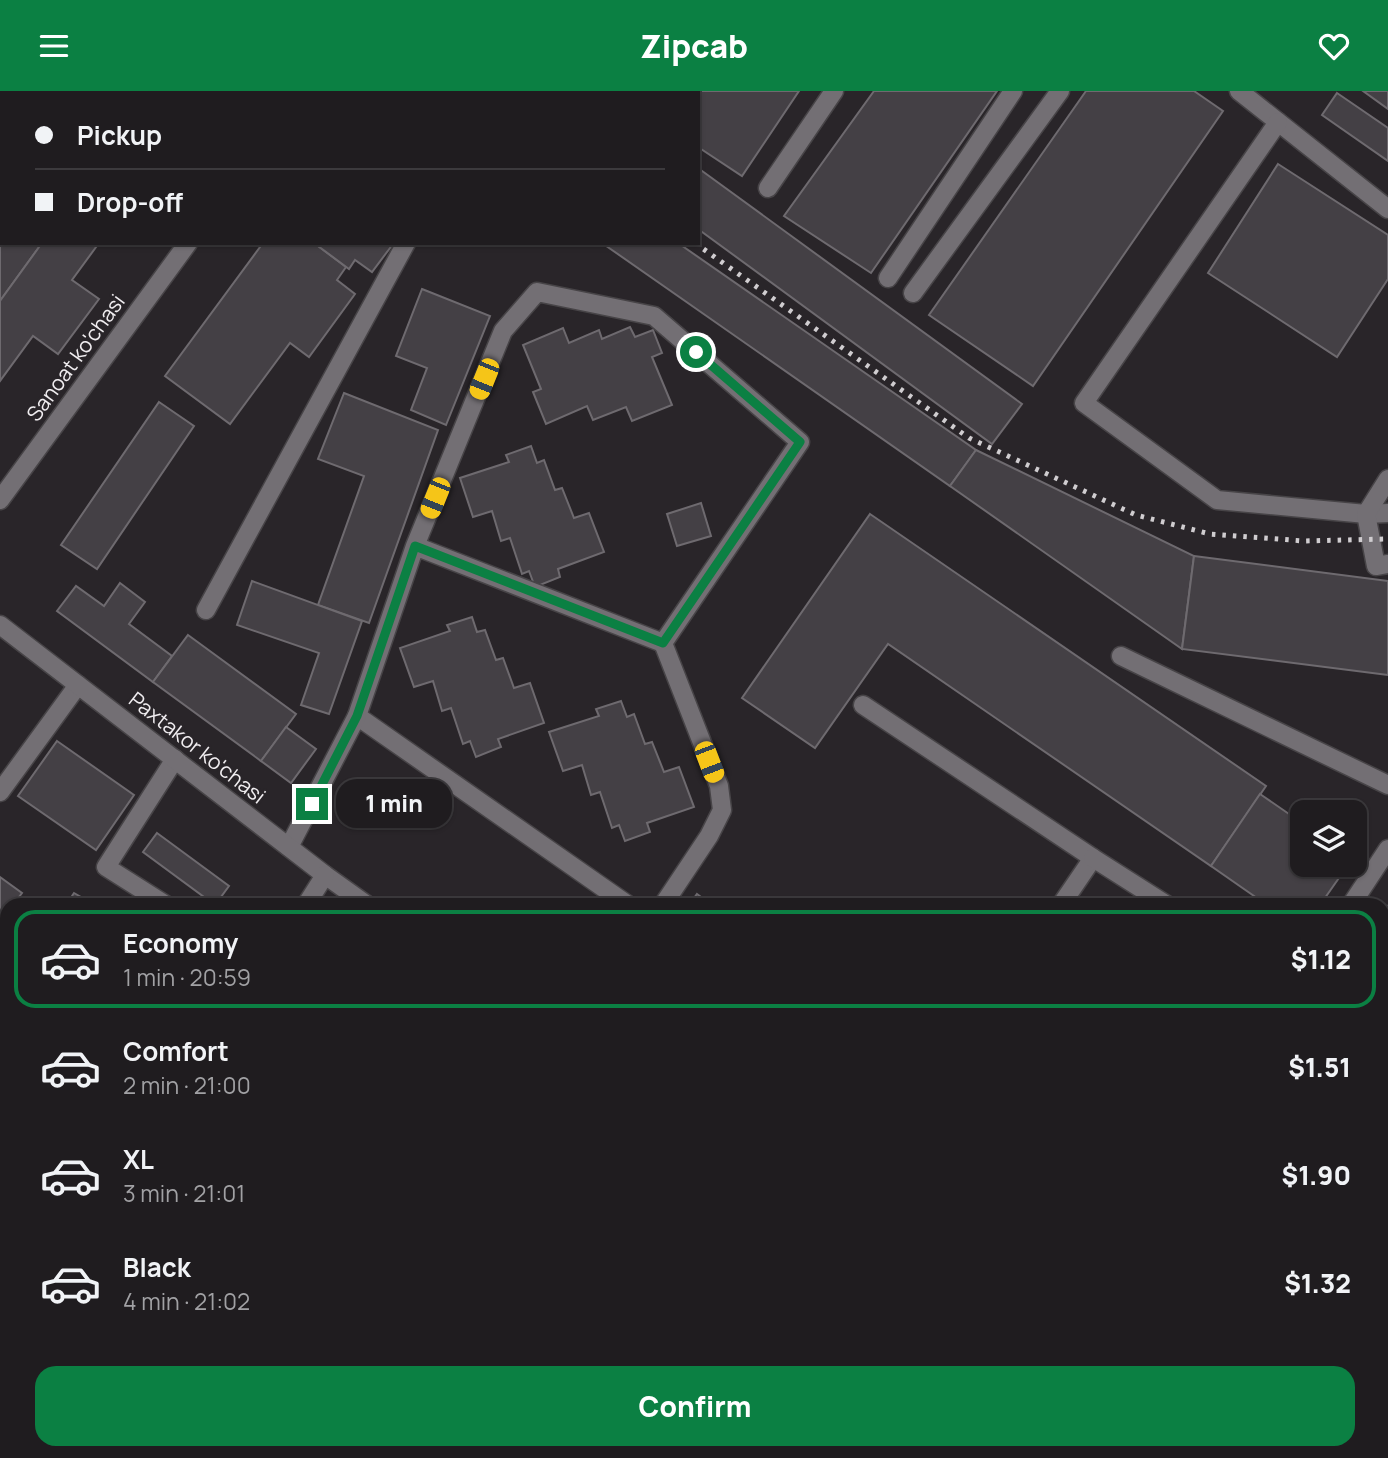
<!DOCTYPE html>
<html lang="en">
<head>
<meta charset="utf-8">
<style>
	body { margin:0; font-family:Manrope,sans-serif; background:#272528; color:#f1f3f6; height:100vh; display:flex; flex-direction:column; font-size:26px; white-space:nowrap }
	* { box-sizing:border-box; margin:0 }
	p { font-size:23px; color:#a1a1a4 }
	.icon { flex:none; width:38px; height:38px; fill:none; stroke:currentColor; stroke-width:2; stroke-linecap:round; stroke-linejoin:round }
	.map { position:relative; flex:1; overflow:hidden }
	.sheet { position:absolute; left:0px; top:807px; width:1390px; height:562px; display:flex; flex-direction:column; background:#1f1c1f; border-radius:21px 21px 0 0; box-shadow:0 2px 5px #0004,0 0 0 2px #3c3a3d }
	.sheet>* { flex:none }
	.guide { position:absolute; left:0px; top:0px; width:700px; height:154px; box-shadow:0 2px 5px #0004,0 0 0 2px #3c3a3d; display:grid; align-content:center; height:154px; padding:0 35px; background:#1f1c1f }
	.fabs { position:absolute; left:1290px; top:709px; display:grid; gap:14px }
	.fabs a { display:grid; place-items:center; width:77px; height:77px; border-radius:14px; background:#1f1c1f; box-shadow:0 2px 5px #0004,0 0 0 2px #3c3a3d; font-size:35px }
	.end { position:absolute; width:32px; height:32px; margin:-16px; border:9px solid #0b8043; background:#fff; box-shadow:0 0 0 4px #fff }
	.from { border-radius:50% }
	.bubble { position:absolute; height:49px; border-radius:21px; background:#1f1c1f; box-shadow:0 2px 5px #0004,0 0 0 2px #3c3a3d; font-size:23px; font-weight:800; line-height:49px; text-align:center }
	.car { position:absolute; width:21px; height:42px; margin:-21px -10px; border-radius:9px; box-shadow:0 0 5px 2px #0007; background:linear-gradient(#f5c518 24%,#345 0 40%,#f5c518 0 76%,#345 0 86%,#f5c518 0) }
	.guide b { display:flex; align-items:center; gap:24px; height:66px; font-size:26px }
	.guide b+b { border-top:2px solid #3c3a3d }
	.guide i { width:18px; height:18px; background:#f1f3f6 }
	ul { padding:12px 0 0; list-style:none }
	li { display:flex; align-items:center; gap:21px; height:98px; margin:0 14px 10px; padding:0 21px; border:4px solid transparent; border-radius:21px }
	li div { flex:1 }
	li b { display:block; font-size:26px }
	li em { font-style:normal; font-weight:800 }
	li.active { border-color:#0b8043 }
	li>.icon { width:63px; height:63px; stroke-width:1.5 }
	.action { display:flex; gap:14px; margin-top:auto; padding:14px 35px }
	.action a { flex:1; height:80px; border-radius:21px; background:#0b8043; color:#fff; font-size:28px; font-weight:800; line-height:80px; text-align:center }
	header { display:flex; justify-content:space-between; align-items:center; height:91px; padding:0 35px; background:#0b8043; color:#fff; font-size:32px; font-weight:800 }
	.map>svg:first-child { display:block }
	.building { fill:#444045; stroke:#6e6a6f; stroke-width:2 }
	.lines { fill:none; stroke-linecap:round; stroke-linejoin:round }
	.lane-casing { stroke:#474447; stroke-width:21 }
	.street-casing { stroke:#474447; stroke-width:21 }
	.secondary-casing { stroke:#474447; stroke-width:21 }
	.primary-casing { stroke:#474447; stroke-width:21 }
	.lane { stroke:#736f74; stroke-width:18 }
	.street { stroke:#736f74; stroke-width:18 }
	.secondary { stroke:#736f74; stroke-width:18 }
	.primary { stroke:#b291b5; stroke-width:18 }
	.rail { stroke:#d0cdd0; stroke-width:5; stroke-dasharray:3.5 7; stroke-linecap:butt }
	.route { stroke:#0b8043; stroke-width:9 }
	.labels { text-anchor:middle; stroke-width:5; stroke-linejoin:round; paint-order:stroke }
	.street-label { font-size:21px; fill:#f0edf0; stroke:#292529 }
</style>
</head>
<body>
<header><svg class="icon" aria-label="menu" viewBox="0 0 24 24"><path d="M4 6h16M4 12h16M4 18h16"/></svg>Zipcab<svg class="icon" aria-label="heart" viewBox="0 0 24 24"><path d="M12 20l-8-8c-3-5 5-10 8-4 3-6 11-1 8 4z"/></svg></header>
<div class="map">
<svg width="1388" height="1367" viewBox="0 0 1388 1367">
	<rect width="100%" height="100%" fill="#292529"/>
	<g class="building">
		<path d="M80 0H152L154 2H82Z"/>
		<path d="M152 0H203L202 2H154Z"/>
		<path d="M528 0H599L598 2H530Z"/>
		<path d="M683 0H799L742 85 698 56V2H682Z"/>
		<path d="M874 0H997L871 182 784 125Z"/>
		<path d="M1086 0H1194L1223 20 1033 295 929 224Z"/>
		<path d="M1363 0H1388V18Z"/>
		<path d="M1337 2 1388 37V70L1322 24Z"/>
		<path d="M1278 73 1388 144V188L1337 266 1208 182Z"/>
		<path d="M698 77 1022 313 992 353 698 138Z"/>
		<path d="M0 79 2 80V152H42L0 210Z"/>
		<path d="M42 152H99L72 189 99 208 58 263 33 245 0 290V210Z"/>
		<path d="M263 152H314L346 176 337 189 355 203 309 266 290 252 230 333 165 285Z"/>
		<path d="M314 152H391L393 153 372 181 355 169 349 178Z"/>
		<path d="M602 152H678L976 359 950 395Z"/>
		<path d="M422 198 490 225 446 334 411 319 427 277 396 265Z"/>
		<path d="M630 236 635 246 653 239 662 262 652 266 672 314 632 330 626 316 593 329 587 315 546 333 533 301 541 298 523 254 563 237 569 252 599 239 602 248Z"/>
		<path d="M344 302 438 339 369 532 318 514 364 385 318 368Z"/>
		<path d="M159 311 194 335 97 478 61 454Z"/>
		<path d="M531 355 537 372 544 369 555 399 562 397 574 427 589 422 604 461 558 478 560 486 535 496 529 480 522 483 510 447 501 450 492 420 473 426 460 387 509 371 506 364Z"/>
		<path d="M976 359 1194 465 1182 558 950 395Z"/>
		<path d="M701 412 711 445 677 455 667 423Z"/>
		<path d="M870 423 1266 695 1211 775 888 553 815 657 742 607Z"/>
		<path d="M1194 465 1388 490V584L1182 558Z"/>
		<path d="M252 490 362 530 329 623 301 614 319 562 237 534Z"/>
		<path d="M120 492 145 511 129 533 172 565 153 591 57 520 76 495 104 515Z"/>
		<path d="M472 526 477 541 485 539 496 569 503 567 514 597 530 592 544 632 498 648 501 656 476 666 470 650 463 653 451 617 442 620 433 590 414 596 400 557 450 540 447 534Z"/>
		<path d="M188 544 296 623 261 670 153 591Z"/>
		<path d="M621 610 627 626 634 623 645 653 652 651 664 681 679 676 694 716 647 732 650 741 625 750 619 734 612 737 600 701 591 704 582 674 563 680 549 641 599 625 596 618Z"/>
		<path d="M286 636 316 658 291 692 261 670Z"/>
		<path d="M57 650 134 704 96 759 18 705Z"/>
		<path d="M1260 703 1302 732V774H1348L1320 814H1267L1211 775Z"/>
		<path d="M157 742 229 795 215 814 143 761Z"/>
		<path d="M0 786 22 802 13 814H7V823L0 833Z"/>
		<path d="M74 802 95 814H66Z"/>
		<path d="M697 803 712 814H689Z"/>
		<path d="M1388 815V972L1382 980V823Z"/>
		<path d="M7 968V1102L0 1113V979Z"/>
		<path d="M20 1362H41L38 1367H29Z"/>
		<path d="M369 1362H443L439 1367H366Z"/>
		<path d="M443 1362H648L657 1367H439Z"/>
		<path d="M831 1362H876L872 1367H838Z"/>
		<path d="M876 1362H981L976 1367H872Z"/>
		<path d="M981 1362H990L997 1367H976Z"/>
	</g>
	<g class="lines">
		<g class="lane-casing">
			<g id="lane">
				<path d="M1239 0 1388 118"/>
				<path d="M45 2 46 0"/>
				<path d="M627 2 629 0"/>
				<path d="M1278 31 1084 312 1217 409 1366 423 1388 422"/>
				<path d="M768 97 834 0"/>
				<path d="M888 187 1013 0"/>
				<path d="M913 202 1060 0"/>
				<path d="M1388 388 1366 423 1376 475 1388 473"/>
				<path d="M415 455 663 552 800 351 654 225 537 201 503 240 415 455 357 625 628 814"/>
				<path d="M206 519 406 152"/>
				<path d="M1121 565 1388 694"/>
				<path d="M863 614 1093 767 1061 814"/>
				<path d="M0 701 78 594"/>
				<path d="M289 756 357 625"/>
				<path d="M1093 767 1167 814"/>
				<path d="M166 814 106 776 175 668"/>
				<path d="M1351 814 1388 758"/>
			</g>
		</g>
		<g class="street-casing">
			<path id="street" d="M663 814 709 745 722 719 719 695 663 552"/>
		</g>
		<g class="secondary-casing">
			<g id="secondary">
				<path d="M307 2 309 0"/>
				<path d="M0 409 188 152"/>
				<path d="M0 534 325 784 367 814"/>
				<path d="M306 814 325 784"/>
				<path d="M0 1278 7 1268"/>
				<path d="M1148 1362 1156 1367"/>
			</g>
		</g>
		<g class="primary-casing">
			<g id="primary">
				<path d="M1382 1337 1388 1329"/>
				<path d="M1360 1367 1364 1362"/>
			</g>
		</g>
		<use href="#lane" class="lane"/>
		<use href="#street" class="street"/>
		<use href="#secondary" class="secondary"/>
		<use href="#primary" class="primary"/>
		<g class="rail">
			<path d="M482 0 484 2"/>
			<path d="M695 152 969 347 1136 424 1210 443 1304 450 1388 448"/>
			<path d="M1382 1192 1388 1185"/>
			<path d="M1382 1237 1388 1229"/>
			<path d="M1199 1367 1206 1362"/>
			<path d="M1256 1367 1260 1362"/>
			<path d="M1288 1367 1292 1362"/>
		</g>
	</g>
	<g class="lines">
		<path class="route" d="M312 713 357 625 415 455 663 552 800 351 696 261"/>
	</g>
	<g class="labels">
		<g class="street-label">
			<text transform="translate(76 267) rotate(-54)" y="7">Sanoat ko'chasi</text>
			<text transform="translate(197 657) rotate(38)" y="7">Paxtakor ko'chasi</text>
		</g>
	</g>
</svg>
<div class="fabs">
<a><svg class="icon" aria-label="layers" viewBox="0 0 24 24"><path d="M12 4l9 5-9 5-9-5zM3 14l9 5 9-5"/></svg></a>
</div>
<i class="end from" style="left:696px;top:261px"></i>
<i class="end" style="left:312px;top:713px"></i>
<div class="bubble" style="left:336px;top:688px;width:116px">1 min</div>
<i class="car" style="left:484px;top:288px;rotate:202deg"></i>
<i class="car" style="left:435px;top:407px;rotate:202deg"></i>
<i class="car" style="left:709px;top:671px;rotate:159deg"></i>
<div class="guide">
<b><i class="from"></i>Pickup</b>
<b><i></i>Drop-off</b>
</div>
<section class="sheet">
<ul>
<li class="active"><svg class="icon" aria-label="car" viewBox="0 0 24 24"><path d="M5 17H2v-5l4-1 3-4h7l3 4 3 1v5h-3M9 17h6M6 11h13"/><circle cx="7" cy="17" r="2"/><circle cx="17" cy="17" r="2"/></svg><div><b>Economy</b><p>1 min · 20:59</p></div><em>$1.12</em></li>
<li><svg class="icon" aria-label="car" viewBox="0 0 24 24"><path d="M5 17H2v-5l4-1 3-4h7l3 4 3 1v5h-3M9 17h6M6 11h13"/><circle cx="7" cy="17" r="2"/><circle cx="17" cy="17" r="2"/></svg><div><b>Comfort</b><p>2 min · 21:00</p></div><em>$1.51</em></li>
<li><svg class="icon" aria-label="car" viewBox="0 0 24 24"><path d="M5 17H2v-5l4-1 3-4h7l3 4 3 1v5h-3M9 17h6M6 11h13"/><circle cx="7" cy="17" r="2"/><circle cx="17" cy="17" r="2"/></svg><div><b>XL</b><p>3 min · 21:01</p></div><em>$1.90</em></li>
<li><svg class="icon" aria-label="car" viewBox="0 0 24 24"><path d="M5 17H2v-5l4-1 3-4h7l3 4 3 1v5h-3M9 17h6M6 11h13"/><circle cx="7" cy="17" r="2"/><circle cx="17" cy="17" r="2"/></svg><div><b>Black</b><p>4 min · 21:02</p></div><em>$1.32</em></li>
</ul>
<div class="action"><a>Confirm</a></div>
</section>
</div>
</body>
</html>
